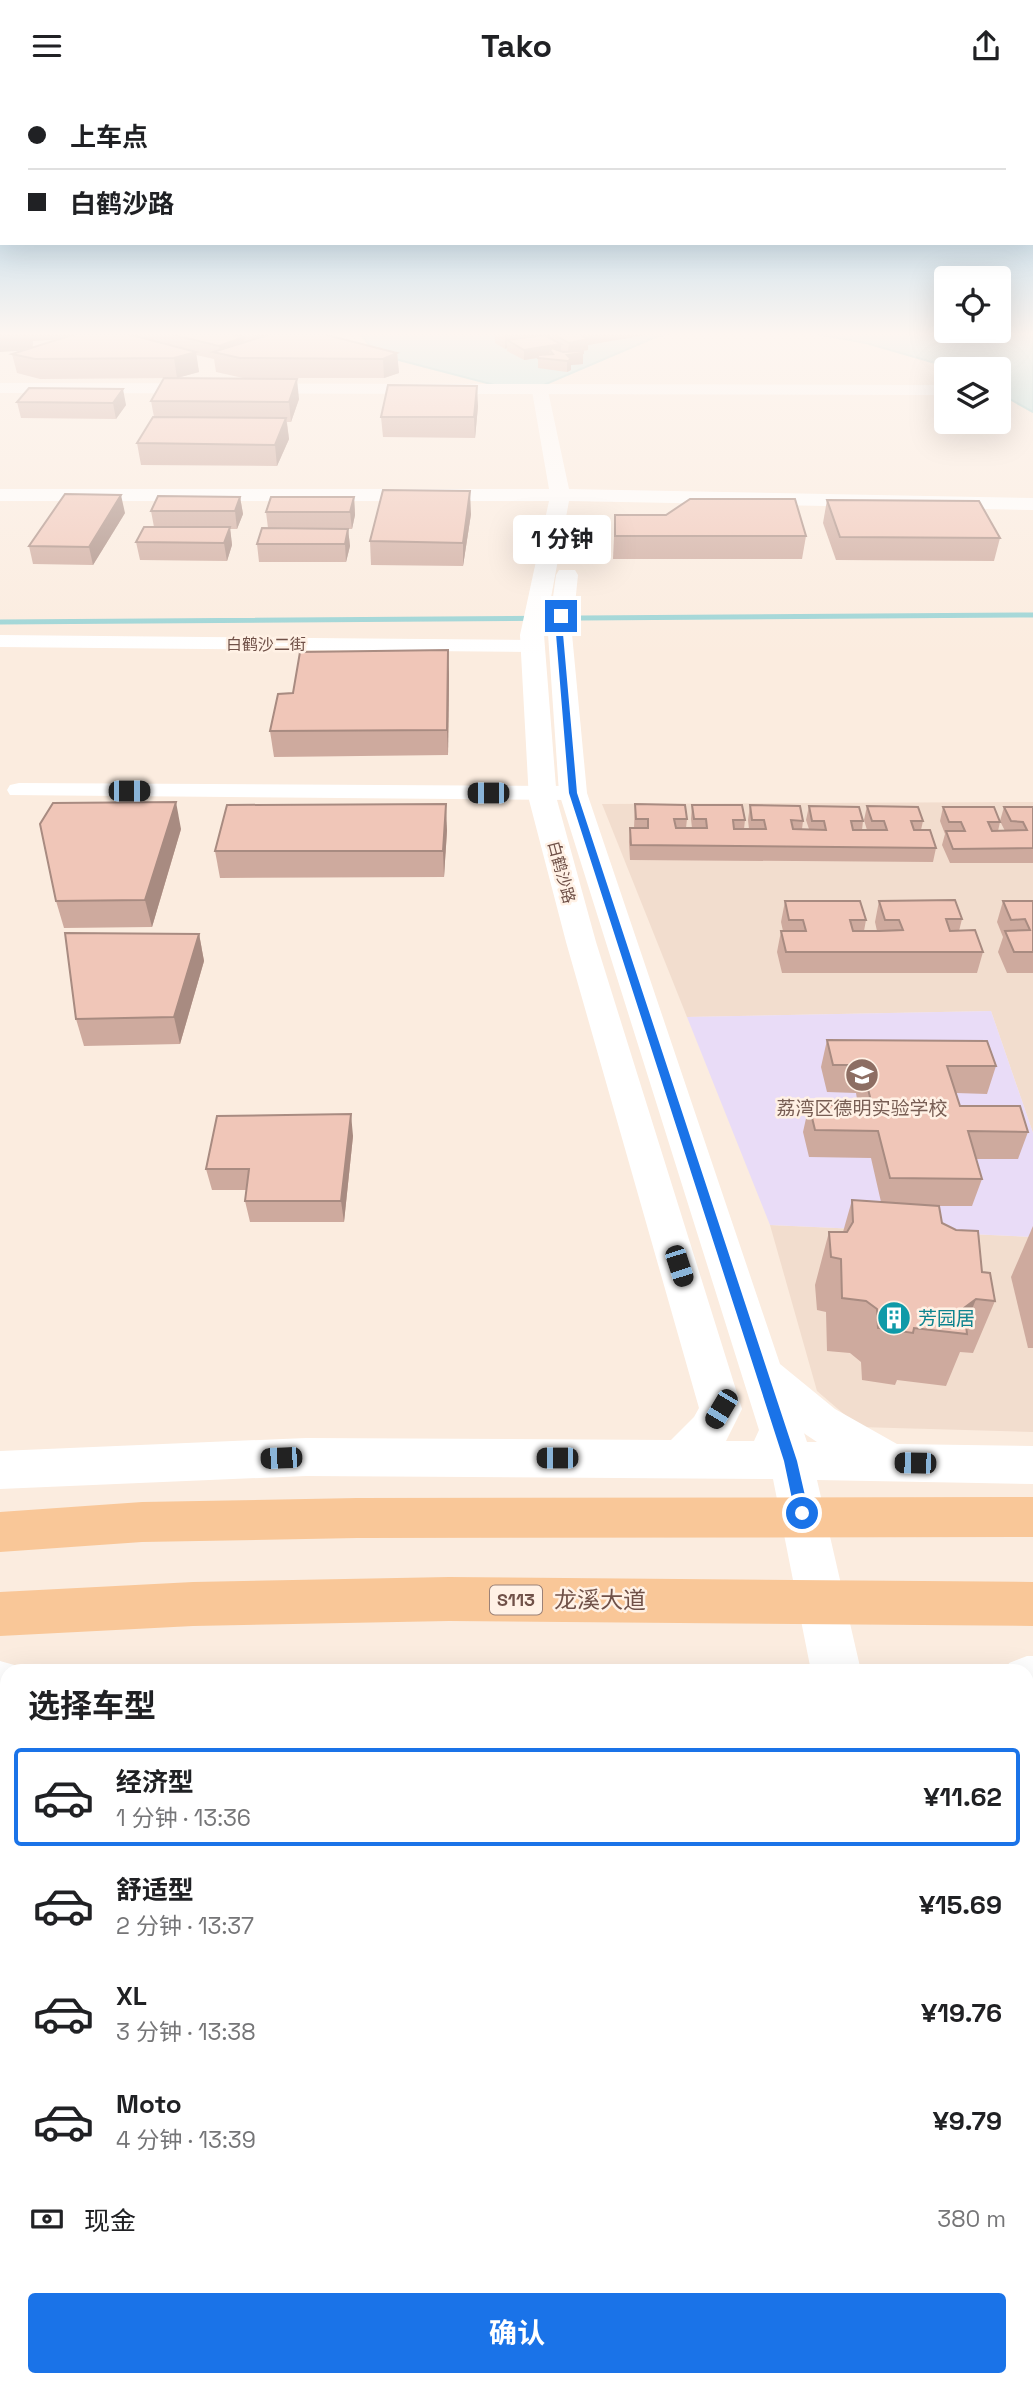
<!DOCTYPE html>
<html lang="zh">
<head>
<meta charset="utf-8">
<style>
	body { margin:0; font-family:"Space Grotesk","Noto Sans SC",sans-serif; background:#f2f2f2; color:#202124; height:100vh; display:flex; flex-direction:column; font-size:26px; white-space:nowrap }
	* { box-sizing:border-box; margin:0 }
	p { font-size:23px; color:#757577 }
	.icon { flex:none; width:38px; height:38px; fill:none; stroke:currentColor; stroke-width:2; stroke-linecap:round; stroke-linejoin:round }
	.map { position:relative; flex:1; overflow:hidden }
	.panel { position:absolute; left:0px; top:1573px; width:1034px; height:723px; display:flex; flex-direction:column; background:#fff; border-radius:21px 21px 0 0; box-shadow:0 7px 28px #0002 }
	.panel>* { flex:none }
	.guide { position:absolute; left:0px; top:0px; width:1034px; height:154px; box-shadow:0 7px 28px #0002; display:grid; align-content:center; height:154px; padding:0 28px; background:#fff }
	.tools { position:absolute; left:934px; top:175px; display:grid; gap:14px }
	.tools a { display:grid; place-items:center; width:77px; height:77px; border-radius:7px; background:#fff; box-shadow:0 7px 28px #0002; font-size:35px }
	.end { position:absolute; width:32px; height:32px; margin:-16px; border:9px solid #1a73e8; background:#fff; box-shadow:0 0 0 4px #fff }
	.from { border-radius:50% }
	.bubble { position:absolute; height:49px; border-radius:7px; background:#fff; box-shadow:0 7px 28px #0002; font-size:23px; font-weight:700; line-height:49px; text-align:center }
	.car { position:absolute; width:21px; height:42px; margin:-21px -10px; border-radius:9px; box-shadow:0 0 5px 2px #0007; background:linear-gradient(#222 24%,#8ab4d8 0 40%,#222 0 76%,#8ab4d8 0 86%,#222 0) }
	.guide b { display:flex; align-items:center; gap:24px; height:66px; font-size:26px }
	.guide b+b { border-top:2px solid #e0e0e0 }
	.guide i { width:18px; height:18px; background:#202124 }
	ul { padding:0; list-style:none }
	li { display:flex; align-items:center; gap:21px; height:98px; margin:0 14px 10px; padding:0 14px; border:4px solid transparent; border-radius:7px }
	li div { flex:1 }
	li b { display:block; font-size:26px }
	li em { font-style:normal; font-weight:700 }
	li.current { border-color:#1a73e8 }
	li>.icon { width:63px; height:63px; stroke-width:1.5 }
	h2 { padding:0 28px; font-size:32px; line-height:84px }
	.pay { display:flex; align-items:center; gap:18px; height:77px; padding:0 28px; font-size:26px }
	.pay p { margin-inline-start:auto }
	.cta { display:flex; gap:14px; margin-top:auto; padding:14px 28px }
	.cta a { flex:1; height:80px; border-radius:7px; background:#1a73e8; color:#fff; font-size:28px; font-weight:700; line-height:80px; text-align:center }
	header { display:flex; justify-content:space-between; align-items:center; height:91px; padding:0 28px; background:#fff; font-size:32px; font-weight:700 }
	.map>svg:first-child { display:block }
	.residential { fill:#f2ddce }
	.education { fill:#e9dcf7 }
	.water { fill:#b5e3e3; stroke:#9bd4d5; stroke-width:2 }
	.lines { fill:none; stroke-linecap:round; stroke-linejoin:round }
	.stream { stroke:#9bd4d5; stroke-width:5 }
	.street { fill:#fff; fill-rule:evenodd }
	.secondary { fill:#fff; fill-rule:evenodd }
	.primary { fill:#f9c798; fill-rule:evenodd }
	.wall { fill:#ceaa9e; fill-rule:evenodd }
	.shaded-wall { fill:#a88b81 }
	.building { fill:#f0c6b8; stroke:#a88b81; stroke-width:2 }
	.route { fill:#1a73e8 }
	.labels { text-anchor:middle; stroke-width:5; stroke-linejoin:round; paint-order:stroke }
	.far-street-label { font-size:16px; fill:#705148; stroke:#fff1e5 }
	.shield { fill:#fff1e5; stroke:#9b8177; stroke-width:2 }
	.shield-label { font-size:18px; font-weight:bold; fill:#705148 }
	.education-label { font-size:19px; fill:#785e54; stroke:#fff1e5 }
	.culture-label { font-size:19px; fill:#0d838f; stroke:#fff1e5; text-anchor:start }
	.near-street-label { font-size:23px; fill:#705148; stroke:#fff1e5 }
</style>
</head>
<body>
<header><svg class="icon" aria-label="menu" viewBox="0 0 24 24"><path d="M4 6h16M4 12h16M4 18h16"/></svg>Tako<svg class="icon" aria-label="share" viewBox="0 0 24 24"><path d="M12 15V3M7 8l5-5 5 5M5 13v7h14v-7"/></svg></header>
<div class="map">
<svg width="1033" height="2295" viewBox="0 0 1033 2295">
	<rect width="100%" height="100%" fill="#fbecdf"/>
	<g class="residential">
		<path d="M1033 711V1042L991 920 687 926 602 713Z"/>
		<path d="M770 1134 1033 1146V1341L859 1336 817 1300Z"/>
		<path d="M1027 1669H1033V2295H0V1680H7V2289H1027Z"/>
	</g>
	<path class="education" d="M991 920 1033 1042V1146L770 1134 687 926Z"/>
	<g class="water">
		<path d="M361 243H668L658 245 525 302 376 263Z"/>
		<path d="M816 243H1033V321L999 302V278H956L866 252Z"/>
	</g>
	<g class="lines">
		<path class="stream" d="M0 531 1033 524"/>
		<g class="street">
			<path d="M0 292 947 294V304L0 302Z"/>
			<path d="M0 544 533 549 541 550 544 555 541 560 533 561 0 556Z"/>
			<path d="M19 692 573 695 582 697 585 702 582 707 573 709 10 704 7 699 10 694Z"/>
		</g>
		<g class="secondary">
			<path d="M540 295 548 300 569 398 1033 407V419L569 410 544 544 557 709 596 851 742 1318 726 1350H754L759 1339 559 702 548 543 556 484 559 479H575L578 484 572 543 587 702 780 1273 835 1318 897 1353 1033 1355V1393L817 1389 861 1580H811L773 1388 306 1385 0 1398V1360L306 1347 671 1349 694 1326 699 1317 566 851 529 709 520 544 549 410H0V398H549L532 300ZM804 1342 805 1343 817 1351H807Z"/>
			<path d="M1027 1565H1033V1613H1027V1580H1006L1009 1572Z"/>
			<path d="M0 1570 25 1577 26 1580H7V1618H0Z"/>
		</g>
		<g class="primary">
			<path d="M1033 1406V1446L357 1447 142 1451 0 1461V1421L142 1411 357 1407Z"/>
			<path d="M449 1486 1033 1491V1535L449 1530 193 1535 0 1545V1501L193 1491Z"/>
		</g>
	</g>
	<g class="wall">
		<path d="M0 243H323L397 262 399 282 384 287H243L216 281 214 268 196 264 199 281 177 287 40 288 17 282 12 263 21 260ZM59 248 33 256V250Z"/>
		<path d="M495 243H645V244L588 254V259L577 260 583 273 571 274V279L567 281 538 277V267L524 269 507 260V257L505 258 495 252Z"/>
		<path d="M29 297 126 314 116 328 21 327 17 311Z"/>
		<path d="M299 308 291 331H287L289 348 277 375 141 374 137 352 154 326 151 310Z"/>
		<path d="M478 315 475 347 383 346 381 326Z"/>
		<path d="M240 406 243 423 237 438H230L232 454 227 470 140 469 136 451 154 436 151 420Z"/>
		<path d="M354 406 355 424 352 438H348L350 455 346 471H259L257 453 268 437 266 421Z"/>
		<path d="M827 409 1000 447 994 470 836 469 823 432Z"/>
		<path d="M125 422 93 474 33 473 29 455Z"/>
		<path d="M471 423 463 475 371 474 370 450Z"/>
		<path d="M615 424H666L806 445 802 468H613Z"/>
		<path d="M449 583 448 664 274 666 270 640 293 602Z"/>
		<path d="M635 713 687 728 686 737H692L691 728 692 714 745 729 744 738H749L748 729 750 714 803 730 802 738H809L806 729 809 715 863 730 862 739H867L864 729 867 715 923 730 921 739 936 757 933 771 630 769 629 751 630 737H634Z"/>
		<path d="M943 716 1000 731 998 740H1005L1000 730 1004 716H1033V772H950L942 754 945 743 940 730Z"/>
		<path d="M181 738 152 836 64 837 56 810Z"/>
		<path d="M447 739 444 786 220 787 215 760Z"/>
		<path d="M785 810 866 829 864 840H877L875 831 879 810 962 828 959 840 983 861 977 882H782L777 861 781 840H783L781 831Z"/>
		<path d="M1003 810H1033V882H1007L998 861 1003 846 997 831Z"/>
		<path d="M199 843 204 870 180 953 84 955 76 928Z"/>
		<path d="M827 949 996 975 987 1003 956 1002 960 1015 1028 1041 1018 1068H976L982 1088 972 1115H939L942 1132 982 1181 995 1210 973 1262 960 1261 946 1295 897 1289 895 1294 862 1289 861 1271 850 1262 827 1260 826 1221 817 1219 815 1194 829 1141H843L852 1109 881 1111 871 1067 809 1066 803 1041 809 1014H858L856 1002 827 1001 821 976Z"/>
		<path d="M353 1045 344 1131H250L245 1110 247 1099H212L206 1078Z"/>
		<path d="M1033 1135V1257H1028L1011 1186Z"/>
	</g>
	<g class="shaded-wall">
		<path d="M0 243H111V245L33 250 32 259 0 261Z"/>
		<path d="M255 243H280L257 257Z"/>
		<path d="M505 243H551V250L507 249V257L505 258Z"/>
		<path d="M593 243H645V244L588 254V259L568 262 569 252 585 249V245Z"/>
		<path d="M244 246 246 261 220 263 219 255Z"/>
		<path d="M561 253V263L550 259 549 265 524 269V259Z"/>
		<path d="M196 261 199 281 177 287 174 267Z"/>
		<path d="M397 262 399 282 384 287 383 268Z"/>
		<path d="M583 262V273L571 274V279L567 281V264Z"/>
		<path d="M297 288 299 308 291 331 289 311Z"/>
		<path d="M477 295 478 315 475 347 474 326Z"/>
		<path d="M123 298 126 314 116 328 113 312Z"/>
		<path d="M286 327 289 348 277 375 275 354Z"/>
		<path d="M470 400 471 423 463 475V452Z"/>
		<path d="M121 404 125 422 93 474 89 456Z"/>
		<path d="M240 406 243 423 237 438 235 420Z"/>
		<path d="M354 406 355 424 352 438 350 421Z"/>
		<path d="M230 436 232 454 227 470 224 452Z"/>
		<path d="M348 438 350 455 346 471 345 453Z"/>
		<path d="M448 559 449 583 448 664 447 639Z"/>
		<path d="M176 711 181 738 152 836 145 809Z"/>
		<path d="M446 713 447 739 444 786 443 760Z"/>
		<path d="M199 843 204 870 180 953 174 926Z"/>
		<path d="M351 1023 353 1045 344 1131 341 1110Z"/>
		<path d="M976 1208 963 1242 964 1217Z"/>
		<path d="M1033 1979V1985L1027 1987V1981Z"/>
		<path d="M165 2289H178L179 2295H166Z"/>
	</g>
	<g class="building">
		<path d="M75 243H128L196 261 174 267 35 268 12 263Z"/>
		<path d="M170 243H233L244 246 219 255Z"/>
		<path d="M271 243H323L397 262 383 268 240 267 213 261Z"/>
		<path d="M553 243H579L588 248 569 252Z"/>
		<path d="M544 244 561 253 524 259 507 249Z"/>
		<path d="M552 257 563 261 583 260V262L567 264 571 268 568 270 538 267V264L553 263 550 259Z"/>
		<path d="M164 287 297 288 289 311 151 310Z"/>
		<path d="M388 294 477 295 474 326H381Z"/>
		<path d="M29 297 123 298 113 312 17 311Z"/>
		<path d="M153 326 286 327 275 354 137 352Z"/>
		<path d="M383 399 470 400 463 452 370 450Z"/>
		<path d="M65 403 121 404 89 456 29 455Z"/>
		<path d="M158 405 240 406 235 420H151Z"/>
		<path d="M271 406H354L350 421H266Z"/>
		<path d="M690 408H795L806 445H615V424H666Z"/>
		<path d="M827 409 979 410 1000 447 840 446Z"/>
		<path d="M144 436H230L224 452 136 451Z"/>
		<path d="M262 437 348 438 345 453H257Z"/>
		<path d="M448 559 447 639 270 640 278 603 293 602 300 561Z"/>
		<path d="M176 711 145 809 56 810 40 733 53 712Z"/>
		<path d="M446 713 443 760H215L227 714Z"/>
		<path d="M635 713 685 714 687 728H674L676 737H707L706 728H694L692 714H742L745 729H733L734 738H766L764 729H752L750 714 800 715 803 730 791 729 793 738 826 739 824 730H812L809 715 859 716 863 730H851L853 739H887L884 730H872L867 715 918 716 923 730H911L914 739H930L936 757 631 754 630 737H648V728H636Z"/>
		<path d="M943 716H994L1000 731H988L992 740 1027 739 1023 731 1011 730 1004 716H1033V757L953 758 946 740H965L961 731H949Z"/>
		<path d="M955 809 962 828H946L950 840 975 839 983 861H786L781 840H806L803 829H789L785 810H860L866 829H850L853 840H879L903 839 899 829H885L879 810Z"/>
		<path d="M1003 810H1033V861H1014L1005 840 1030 839 1025 828 1011 829Z"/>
		<path d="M65 842 199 843 174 926 76 928Z"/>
		<path d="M827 949 987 950 996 975H947L960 1015H1020L1028 1041 968 1040 982 1088 890 1087 878 1040 815 1039 809 1014H872L862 974H833Z"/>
		<path d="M351 1023 341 1110H245L249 1078H206L217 1025Z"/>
		<path d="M852 1109 939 1115 942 1132 956 1139 978 1140 982 1181 990 1182 995 1210 976 1208 964 1217 967 1243 914 1237 913 1242 878 1237 877 1218 866 1210 842 1207 841 1168 831 1166 829 1141H847L853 1131Z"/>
		<path d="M1033 1827V1979L1027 1981V1830Z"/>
		<path d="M17 2289H165L166 2295H18Z"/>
		<path d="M391 2289H535L537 2295H393Z"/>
	</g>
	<linearGradient id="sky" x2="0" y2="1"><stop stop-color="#93c7e6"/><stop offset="0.43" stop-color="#fdf6f1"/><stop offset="1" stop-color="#fdf6f1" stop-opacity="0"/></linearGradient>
	<rect width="1033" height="565" fill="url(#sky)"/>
	<path class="route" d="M561 523 564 525 563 543 577 702 797 1370 809 1422 802 1428 795 1422 784 1370 569 702 556 543 558 525Z"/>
	<defs>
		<g id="school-disc" transform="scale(1.75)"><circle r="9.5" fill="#8d6e63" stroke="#fff1e5"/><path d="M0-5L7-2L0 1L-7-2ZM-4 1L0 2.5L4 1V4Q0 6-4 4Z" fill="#fff"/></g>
		<g id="building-disc" transform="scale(1.75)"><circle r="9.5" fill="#0f9aa8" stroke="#fff1e5"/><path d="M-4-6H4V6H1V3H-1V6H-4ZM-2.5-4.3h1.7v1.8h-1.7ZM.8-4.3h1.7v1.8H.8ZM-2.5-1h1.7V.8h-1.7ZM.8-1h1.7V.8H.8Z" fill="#fff"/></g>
	</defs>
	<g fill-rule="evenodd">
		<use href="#school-disc" x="862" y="984"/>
		<use href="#building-disc" x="894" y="1227"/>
	</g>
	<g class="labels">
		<g class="far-street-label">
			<text x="266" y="559">白鹤沙二街</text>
			<text transform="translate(562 781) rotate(75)" y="6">白鹤沙路</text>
		</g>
		<rect class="shield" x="490" y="1494.5" width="52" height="29" rx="5"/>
		<g class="shield-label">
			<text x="516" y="1515">S113</text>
		</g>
		<g class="education-label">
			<text x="862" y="1024">荔湾区德明实验学校</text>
		</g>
		<g class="culture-label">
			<text x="918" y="1234">芳园居</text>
		</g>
		<g class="near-street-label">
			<text x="600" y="1517">龙溪大道</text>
		</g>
	</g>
</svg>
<div class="tools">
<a><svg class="icon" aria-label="locate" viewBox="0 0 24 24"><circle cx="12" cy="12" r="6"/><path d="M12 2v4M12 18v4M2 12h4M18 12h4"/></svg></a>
<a><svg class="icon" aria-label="layers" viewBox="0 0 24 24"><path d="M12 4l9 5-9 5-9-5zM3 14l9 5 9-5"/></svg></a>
</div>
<i class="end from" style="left:802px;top:1422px"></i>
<i class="end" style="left:561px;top:525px"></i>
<div class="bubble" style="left:513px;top:424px;width:98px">1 分钟</div>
<i class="car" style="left:129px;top:700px;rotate:90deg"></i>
<i class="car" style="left:488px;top:702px;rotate:270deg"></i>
<i class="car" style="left:679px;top:1175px;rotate:162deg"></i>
<i class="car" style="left:721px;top:1318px;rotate:211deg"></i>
<i class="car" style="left:281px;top:1367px;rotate:268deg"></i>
<i class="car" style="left:557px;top:1367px;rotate:270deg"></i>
<i class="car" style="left:915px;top:1372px;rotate:271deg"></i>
<div class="guide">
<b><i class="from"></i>上车点</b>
<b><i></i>白鹤沙路</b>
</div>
<section class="panel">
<h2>选择车型</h2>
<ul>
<li class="current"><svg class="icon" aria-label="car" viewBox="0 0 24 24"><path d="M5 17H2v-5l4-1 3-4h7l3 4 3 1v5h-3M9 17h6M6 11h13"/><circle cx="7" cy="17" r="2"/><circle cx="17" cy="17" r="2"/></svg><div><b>经济型</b><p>1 分钟 · 13:36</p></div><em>¥11.62</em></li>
<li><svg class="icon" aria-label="car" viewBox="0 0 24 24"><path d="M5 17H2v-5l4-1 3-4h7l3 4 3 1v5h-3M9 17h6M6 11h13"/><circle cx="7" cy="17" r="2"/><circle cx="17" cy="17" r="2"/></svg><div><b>舒适型</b><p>2 分钟 · 13:37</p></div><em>¥15.69</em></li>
<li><svg class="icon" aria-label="car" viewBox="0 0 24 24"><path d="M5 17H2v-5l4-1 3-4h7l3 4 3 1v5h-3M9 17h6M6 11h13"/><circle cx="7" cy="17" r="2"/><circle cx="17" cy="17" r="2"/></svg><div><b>XL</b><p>3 分钟 · 13:38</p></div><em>¥19.76</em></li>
<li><svg class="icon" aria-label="car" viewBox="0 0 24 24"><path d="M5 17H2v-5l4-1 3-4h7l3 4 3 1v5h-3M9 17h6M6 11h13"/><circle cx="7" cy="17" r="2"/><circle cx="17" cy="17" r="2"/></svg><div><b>Moto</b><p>4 分钟 · 13:39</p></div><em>¥9.79</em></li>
</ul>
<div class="pay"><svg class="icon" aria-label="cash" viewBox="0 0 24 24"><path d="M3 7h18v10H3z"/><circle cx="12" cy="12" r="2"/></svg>现金<p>380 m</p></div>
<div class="cta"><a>确认</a></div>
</section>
</div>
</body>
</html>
